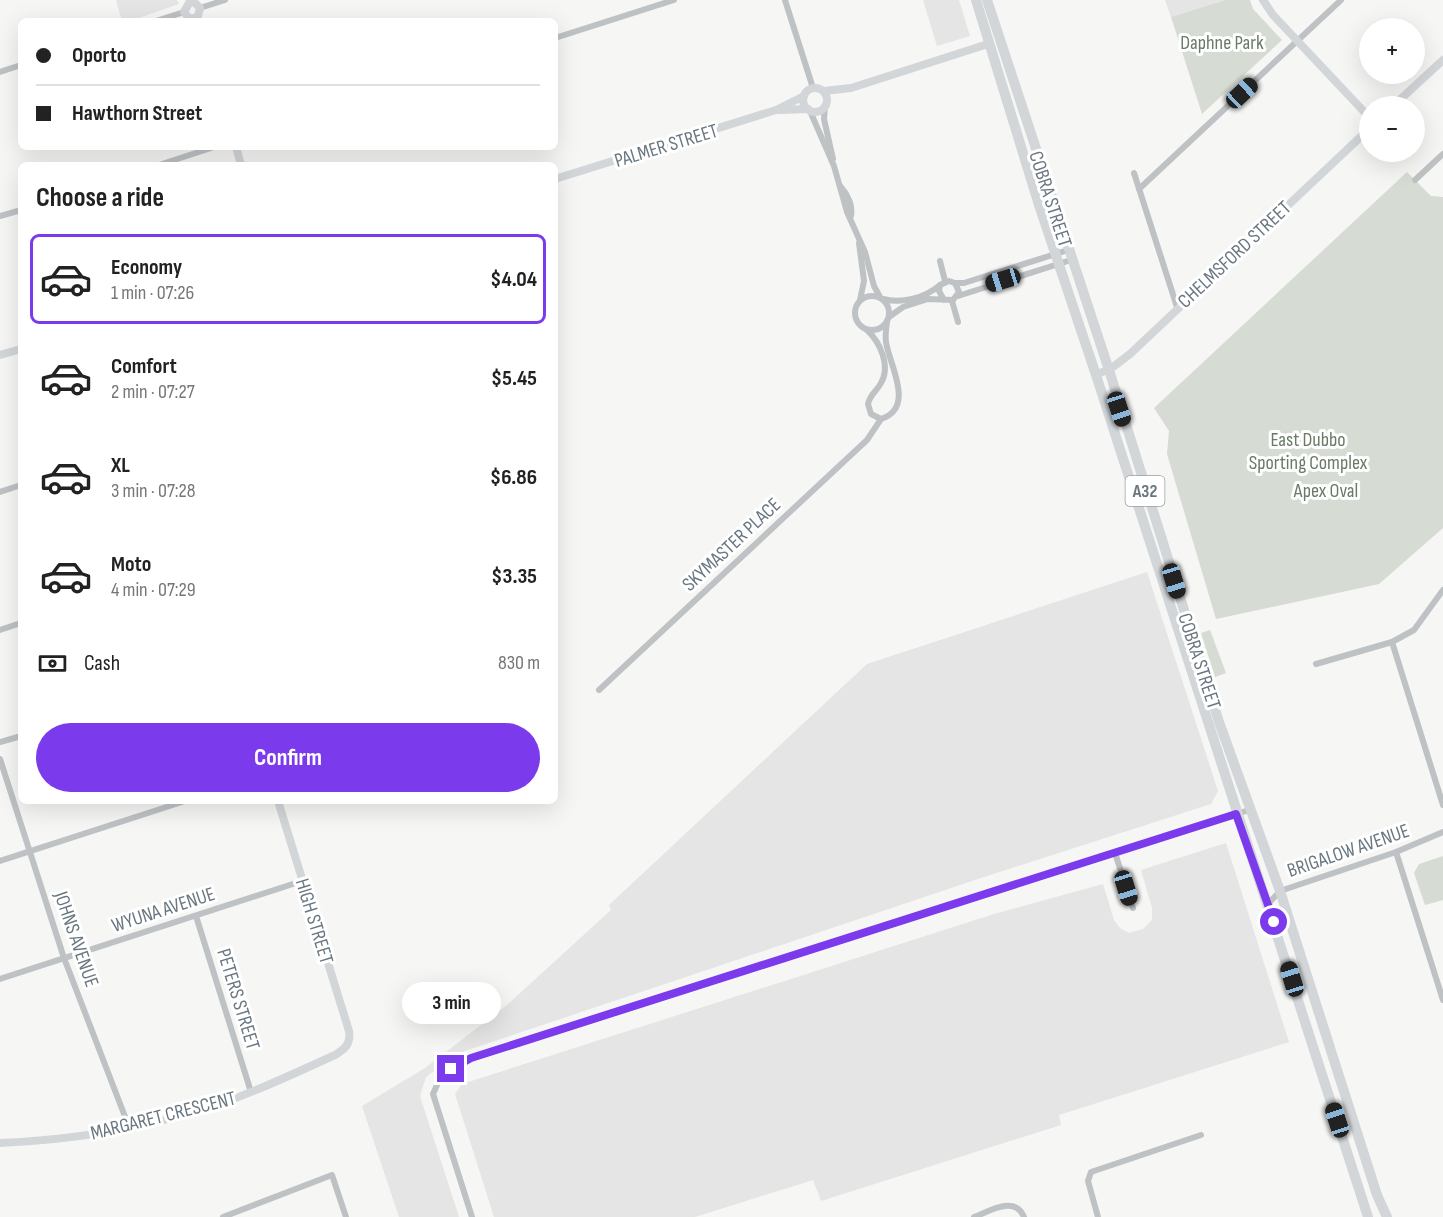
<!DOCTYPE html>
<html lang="en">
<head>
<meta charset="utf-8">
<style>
	body { margin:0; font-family:"Sofia Sans Condensed",sans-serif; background:#f2f2f2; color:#222; height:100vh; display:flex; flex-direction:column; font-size:22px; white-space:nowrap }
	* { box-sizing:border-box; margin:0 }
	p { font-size:20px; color:#767676 }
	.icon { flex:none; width:33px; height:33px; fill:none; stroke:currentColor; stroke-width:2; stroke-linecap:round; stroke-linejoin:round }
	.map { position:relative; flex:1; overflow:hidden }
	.drawer { position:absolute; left:18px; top:162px; width:540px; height:642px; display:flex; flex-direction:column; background:#fff; border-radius:9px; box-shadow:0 6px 24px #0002 }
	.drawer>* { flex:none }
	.banner { position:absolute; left:18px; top:18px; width:540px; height:132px; border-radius:9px; box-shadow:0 6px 24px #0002; display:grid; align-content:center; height:132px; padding:0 18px; background:#fff }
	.tools { position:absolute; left:1359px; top:18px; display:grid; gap:12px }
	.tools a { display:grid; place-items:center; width:66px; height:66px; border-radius:50%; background:#fff; box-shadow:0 6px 24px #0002; font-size:30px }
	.end { position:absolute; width:27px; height:27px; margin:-14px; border:8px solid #7c3aed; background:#fff; box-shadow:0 0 0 3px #fff }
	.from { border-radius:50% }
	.bubble { position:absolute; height:42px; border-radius:21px; background:#fff; box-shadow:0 6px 24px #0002; font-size:20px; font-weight:700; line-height:42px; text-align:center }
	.car { position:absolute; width:18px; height:36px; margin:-18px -9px; border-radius:8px; box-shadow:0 0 4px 2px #0007; background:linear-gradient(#222 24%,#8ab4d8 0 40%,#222 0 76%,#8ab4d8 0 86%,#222 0) }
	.banner b { display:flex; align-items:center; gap:21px; height:57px; font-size:22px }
	.banner b+b { border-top:2px solid #e0e0e0 }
	.banner i { width:15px; height:15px; background:#222 }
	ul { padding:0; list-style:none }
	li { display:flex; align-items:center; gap:18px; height:90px; margin:0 12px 9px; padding:0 6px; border:3px solid transparent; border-radius:9px }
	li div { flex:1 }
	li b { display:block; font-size:22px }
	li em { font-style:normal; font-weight:700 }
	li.on { border-color:#7c3aed }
	li>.icon { width:54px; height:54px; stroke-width:1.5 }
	h2 { padding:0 18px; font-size:27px; line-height:72px }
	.pay { display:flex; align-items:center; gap:15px; height:66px; padding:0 18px; font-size:22px }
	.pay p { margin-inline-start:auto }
	.button { display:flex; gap:12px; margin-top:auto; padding:12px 18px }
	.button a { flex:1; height:69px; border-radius:36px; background:#7c3aed; color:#fff; font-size:24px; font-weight:700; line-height:69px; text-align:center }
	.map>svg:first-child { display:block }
	.built { fill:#e4e5e4 }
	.green { fill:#d6dbd3 }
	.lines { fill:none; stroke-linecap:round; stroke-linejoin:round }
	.street { stroke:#bec2c5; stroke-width:6 }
	.secondary { stroke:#d2d6d9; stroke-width:8 }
	.highway { stroke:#d2d6d9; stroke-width:10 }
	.route { stroke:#7c3aed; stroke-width:8 }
	.labels { text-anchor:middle; stroke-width:6; stroke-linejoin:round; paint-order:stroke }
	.shield { fill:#fff; stroke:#96a0a7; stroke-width:1.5 }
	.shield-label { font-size:18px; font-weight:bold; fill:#697781 }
	.park-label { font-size:20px; fill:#6b7967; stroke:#fff }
	.street-label { font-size:20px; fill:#697781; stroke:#fff }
</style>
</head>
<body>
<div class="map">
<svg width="1443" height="1217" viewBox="0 0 1443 1217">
	<rect width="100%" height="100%" fill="#f6f6f4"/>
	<g class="built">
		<path d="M116 0H177L179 4 130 21H122Z"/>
		<path d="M923 0H959L970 36 937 46Z"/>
		<path d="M1165 0H1225L1171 17Z"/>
		<path d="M1147 572 1218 791 1211 804 981 878 456 1054 426 1077 420 1096 459 1217H399L362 1106 425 1068 507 1005 611 910 609 905 867 664Z"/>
		<path d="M1226 843 1289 1042 1059 1115 1061 1125 821 1201 813 1180 695 1217H494L455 1094 462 1084 994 914 1103 884 1114 920 1120 928 1129 933 1143 929 1152 920V908L1141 870Z"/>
	</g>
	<g class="green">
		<path d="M1225 0H1250L1253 9 1282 40 1202 114 1171 17Z"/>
		<path d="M1407 172 1431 196 1443 197V528L1379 584 1216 619 1167 454 1169 431 1154 408Z"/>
		<path d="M1210 630 1226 673 1215 677 1201 633Z"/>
		<path d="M1443 856V900L1425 905 1414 873 1419 864Z"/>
	</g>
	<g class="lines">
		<g class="street">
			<path d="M785 0 813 88"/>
			<path d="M200 8 225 0"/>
			<path d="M156 21 184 12"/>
			<path d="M555 38 674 0"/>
			<path d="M0 72 21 65"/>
			<path d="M825 107 824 119 833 159"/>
			<path d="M810 111 834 166 847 212 865 252 874 286 880 297"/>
			<path d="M159 165 214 147"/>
			<path d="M1134 173 1177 307"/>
			<path d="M1415 180 1443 154"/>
			<path d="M841 187C848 195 853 206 851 216"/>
			<path d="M1139 189 1341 0"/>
			<path d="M0 216 21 210"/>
			<path d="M859 243 864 281 860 300"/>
			<path d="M940 261 945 281"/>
			<path d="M955 283H964L1068 250"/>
			<circle cx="872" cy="313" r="17"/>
			<path d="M958 296 1071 260"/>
			<path d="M883 299C902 304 925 298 940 285"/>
			<path d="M952 301 958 322"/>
			<path d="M889 317 903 307 928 299 953 300 959 292 955 283 949 281 940 285 939 291 944 300"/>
			<path d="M867 330C880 342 891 366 881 383 877 391 870 394 868 404L871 414 881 419C916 408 889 364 886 342 885 335 886 329 887 322"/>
			<path d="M0 492 21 485"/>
			<path d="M1443 590 1414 630 1392 642 1443 805"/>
			<path d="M0 630 21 623"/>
			<path d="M1316 664 1392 642"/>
			<path d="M599 690 867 440 881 419"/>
			<path d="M0 742 21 736"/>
			<path d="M0 759 64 958 129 1127"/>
			<path d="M1396 852 1443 1000"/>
			<path d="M1115 853 1133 908"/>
			<path d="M0 861 185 801"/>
			<path d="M1268 904 1280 891 1396 852 1443 832"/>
			<path d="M196 916 251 1092"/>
			<path d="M0 979 302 881"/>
			<path d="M223 1217 332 1175 346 1217"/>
			<path d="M472 1217 433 1094 441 1076 461 1062 1249 810"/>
			<path d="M974 1217C990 1211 1015 1195 1024 1217"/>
			<path d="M1098 1217 1088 1181 1091 1172 1201 1135"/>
		</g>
		<g class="secondary">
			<path d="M1263 0 1273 15 1370 118"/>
			<path d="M189 3 194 2 200 8 198 16 194 18"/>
			<path d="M189 3 184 12 189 18H194"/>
			<circle cx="815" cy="100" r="12"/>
			<path d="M824 91 851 88 988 44"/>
			<path d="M1393 106 1443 60"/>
			<path d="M780 110 808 109"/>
			<path d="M236 147 241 165"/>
			<path d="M555 179 776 110 804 96"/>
			<path d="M0 355 21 349"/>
			<path d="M1096 375 1113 367 1130 354 1370 128"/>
			<path d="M0 1143C71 1140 140 1129 207 1108 251 1094 293 1074 335 1055 345 1049 351 1044 349 1031L278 801"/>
		</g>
		<g class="highway">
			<path d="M976 0 1039 205 1096 375 1368 1217"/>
			<path d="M987 0 1109 370 1219 722 1280 891 1377 1195 1387 1217"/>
		</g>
	</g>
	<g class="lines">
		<path class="route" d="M451 1069 471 1058 493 1051 1236 814 1274 922"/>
	</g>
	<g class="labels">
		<rect class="shield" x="1125.5" y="476" width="39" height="30" rx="4.5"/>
		<g class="shield-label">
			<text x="1145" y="497">A32</text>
		</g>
		<g class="park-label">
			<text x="1222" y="49">Daphne Park</text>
			<text x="1308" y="446">East Dubbo<tspan x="1308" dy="23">Sporting Complex</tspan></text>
			<text x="1326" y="497">Apex Oval</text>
		</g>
		<g class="street-label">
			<text transform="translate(666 145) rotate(-17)" y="7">PALMER STREET</text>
			<text transform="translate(1051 199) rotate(72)" y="7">COBRA STREET</text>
			<text transform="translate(1234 254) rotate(-43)" y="7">CHELMSFORD STREET</text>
			<text transform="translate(731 544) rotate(-43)" y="7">SKYMASTER PLACE</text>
			<text transform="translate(1200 661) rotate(72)" y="7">COBRA STREET</text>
			<text transform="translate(1348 850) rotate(-19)" y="7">BRIGALOW AVENUE</text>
			<text transform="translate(163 909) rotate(-18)" y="7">WYUNA AVENUE</text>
			<text transform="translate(315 921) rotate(73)" y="7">HIGH STREET</text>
			<text transform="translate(77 939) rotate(71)" y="7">JOHNS AVENUE</text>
			<text transform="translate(239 999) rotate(73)" y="7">PETERS STREET</text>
			<text transform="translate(163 1115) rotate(-14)" y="7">MARGARET CRESCENT</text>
		</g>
	</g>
</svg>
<div class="tools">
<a>+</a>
<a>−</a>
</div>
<i class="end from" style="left:1274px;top:922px"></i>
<i class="end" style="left:451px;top:1069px"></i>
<div class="bubble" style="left:402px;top:982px;width:99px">3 min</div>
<i class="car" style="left:1242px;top:93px;rotate:47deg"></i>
<i class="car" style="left:1003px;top:280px;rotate:253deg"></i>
<i class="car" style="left:1119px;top:409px;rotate:162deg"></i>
<i class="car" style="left:1174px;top:581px;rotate:163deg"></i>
<i class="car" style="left:1126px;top:888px;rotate:163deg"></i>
<i class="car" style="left:1292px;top:979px;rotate:343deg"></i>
<i class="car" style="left:1337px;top:1120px;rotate:342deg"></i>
<div class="banner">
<b><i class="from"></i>Oporto</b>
<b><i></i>Hawthorn Street</b>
</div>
<section class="drawer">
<h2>Choose a ride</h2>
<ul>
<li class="on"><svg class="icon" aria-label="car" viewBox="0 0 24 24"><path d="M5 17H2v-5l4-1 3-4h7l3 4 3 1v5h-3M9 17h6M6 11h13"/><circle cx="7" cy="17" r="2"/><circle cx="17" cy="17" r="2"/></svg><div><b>Economy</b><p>1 min · 07:26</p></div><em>$4.04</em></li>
<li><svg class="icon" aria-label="car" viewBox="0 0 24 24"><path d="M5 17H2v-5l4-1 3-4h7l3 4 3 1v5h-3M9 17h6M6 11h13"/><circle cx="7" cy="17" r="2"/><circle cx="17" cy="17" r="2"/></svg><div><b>Comfort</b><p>2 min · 07:27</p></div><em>$5.45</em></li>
<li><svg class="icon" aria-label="car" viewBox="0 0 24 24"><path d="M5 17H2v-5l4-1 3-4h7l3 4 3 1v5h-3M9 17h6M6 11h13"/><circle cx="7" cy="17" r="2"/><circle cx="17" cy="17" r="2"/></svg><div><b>XL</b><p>3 min · 07:28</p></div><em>$6.86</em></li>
<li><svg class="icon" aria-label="car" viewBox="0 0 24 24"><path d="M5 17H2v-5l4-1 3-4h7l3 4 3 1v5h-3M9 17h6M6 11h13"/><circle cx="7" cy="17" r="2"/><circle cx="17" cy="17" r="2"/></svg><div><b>Moto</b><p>4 min · 07:29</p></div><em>$3.35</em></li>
</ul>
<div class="pay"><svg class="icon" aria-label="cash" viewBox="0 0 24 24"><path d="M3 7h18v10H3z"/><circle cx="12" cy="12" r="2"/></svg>Cash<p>830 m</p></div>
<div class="button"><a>Confirm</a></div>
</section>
</div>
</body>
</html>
